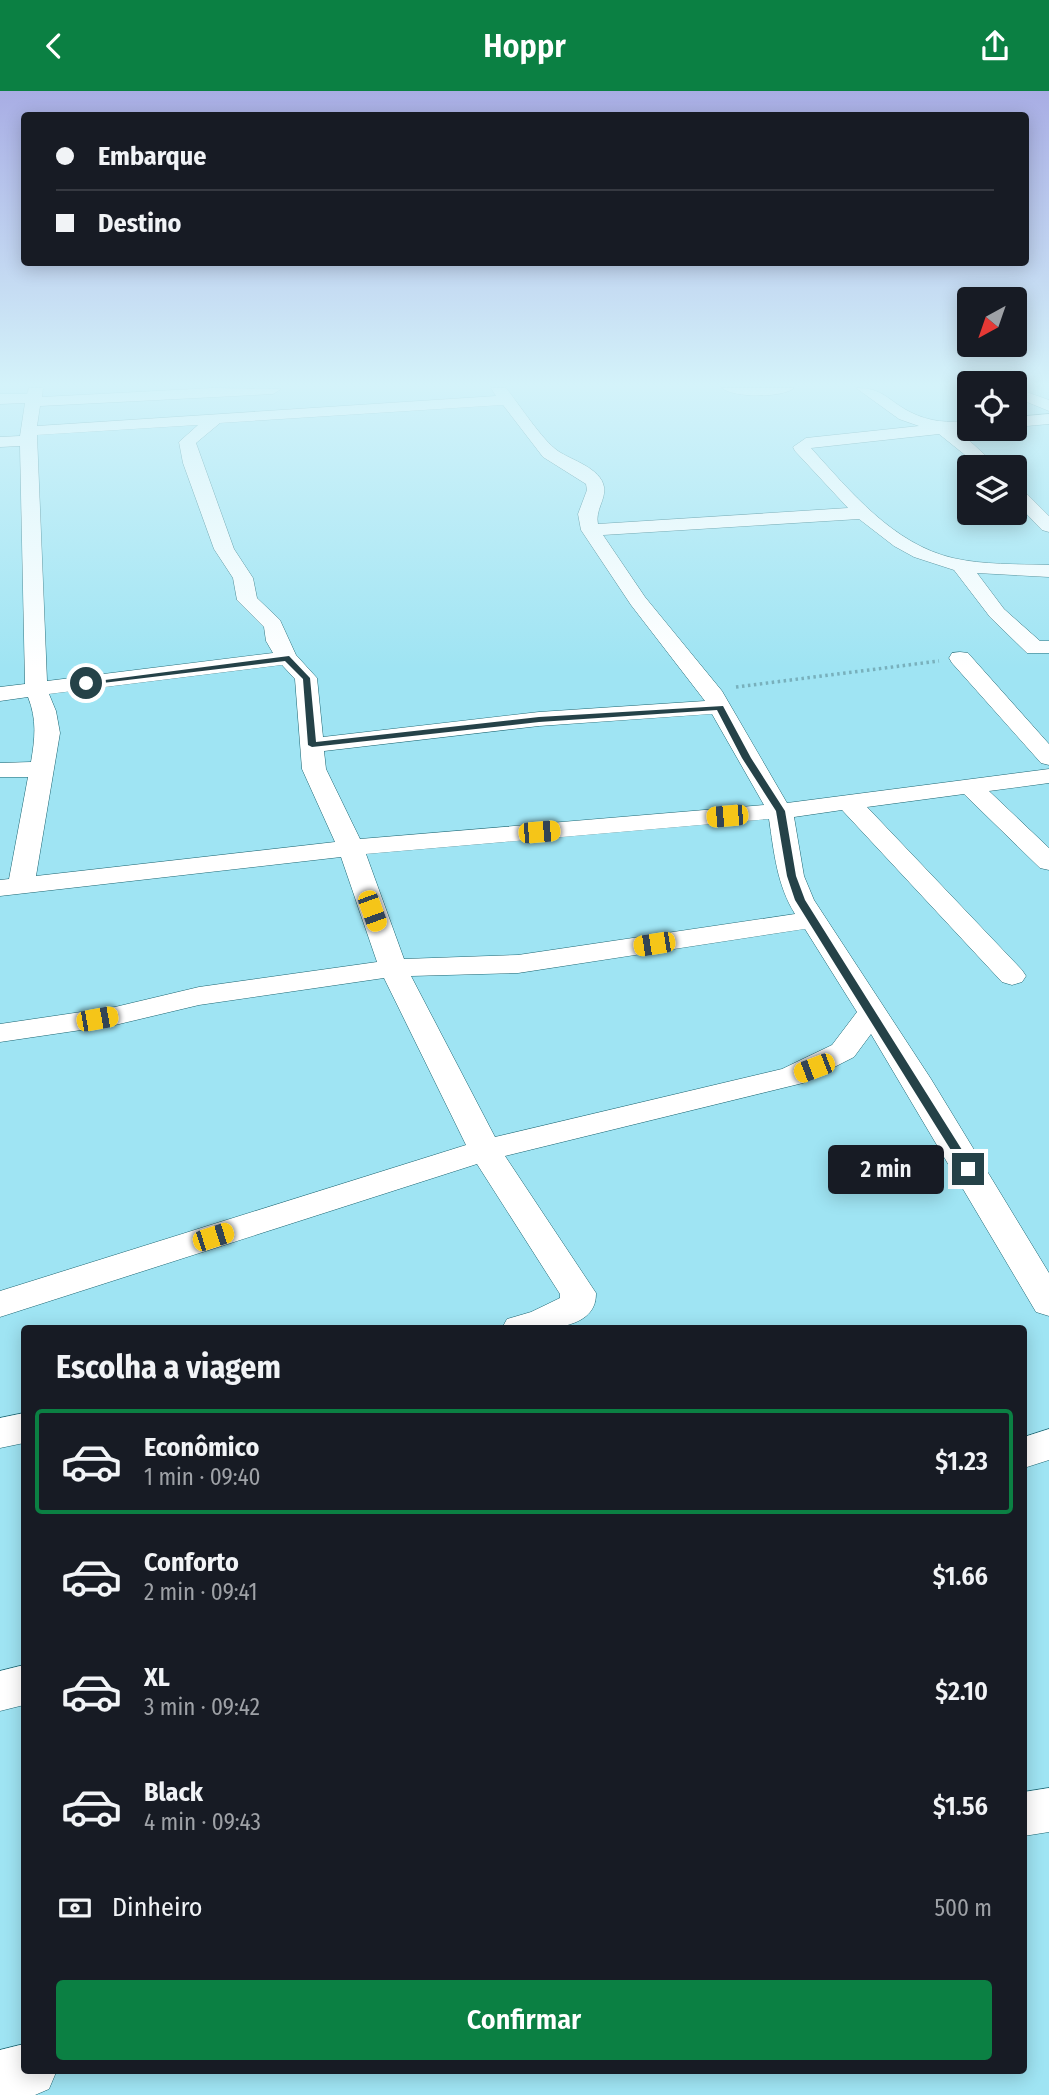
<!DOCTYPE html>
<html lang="pt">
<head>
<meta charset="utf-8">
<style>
	body { margin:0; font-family:"Fira Sans Condensed",sans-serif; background:#242831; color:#f1f3f6; height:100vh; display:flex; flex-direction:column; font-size:26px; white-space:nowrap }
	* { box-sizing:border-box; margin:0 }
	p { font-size:23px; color:#9ea1a6 }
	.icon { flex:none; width:38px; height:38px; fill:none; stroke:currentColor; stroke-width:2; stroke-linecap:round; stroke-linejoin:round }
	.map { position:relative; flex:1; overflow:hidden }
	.side { position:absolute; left:21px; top:1234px; width:1006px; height:749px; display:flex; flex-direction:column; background:#171b24; border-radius:7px; box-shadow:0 4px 18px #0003 }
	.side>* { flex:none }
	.hud { position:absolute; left:21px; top:21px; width:1008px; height:154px; border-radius:7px; box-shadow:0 4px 18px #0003; display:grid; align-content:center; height:154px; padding:0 35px; background:#171b24 }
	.needle { width:46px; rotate:220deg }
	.buttons { position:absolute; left:957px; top:196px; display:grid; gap:14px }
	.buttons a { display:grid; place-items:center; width:70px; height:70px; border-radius:7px; background:#171b24; box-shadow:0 4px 18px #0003; font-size:35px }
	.end { position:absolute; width:32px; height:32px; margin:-16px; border:9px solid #254248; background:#fff; box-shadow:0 0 0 4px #fff }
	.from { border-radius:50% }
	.bubble { position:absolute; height:49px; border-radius:7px; background:#171b24; box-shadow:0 4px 18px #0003; font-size:23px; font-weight:600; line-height:49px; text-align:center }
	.car { position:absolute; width:21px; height:42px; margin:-21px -10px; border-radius:9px; box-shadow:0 0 5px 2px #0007; background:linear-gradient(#f5c518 24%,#345 0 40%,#f5c518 0 76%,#345 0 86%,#f5c518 0) }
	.hud b { display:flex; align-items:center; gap:24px; height:66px; font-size:26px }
	.hud b+b { border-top:2px solid #363941 }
	.hud i { width:18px; height:18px; background:#f1f3f6 }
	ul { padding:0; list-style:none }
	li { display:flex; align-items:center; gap:21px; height:105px; margin:0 14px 10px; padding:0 21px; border:4px solid transparent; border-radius:7px }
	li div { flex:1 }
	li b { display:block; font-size:26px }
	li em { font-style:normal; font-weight:600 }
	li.on { border-color:#0b8043 }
	li>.icon { width:63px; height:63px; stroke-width:1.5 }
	h2 { padding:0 35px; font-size:32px; line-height:84px }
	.pay { display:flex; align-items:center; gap:18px; height:77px; padding:0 35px; font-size:26px }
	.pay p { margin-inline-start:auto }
	.cta { display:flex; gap:14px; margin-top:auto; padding:14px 35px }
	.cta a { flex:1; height:80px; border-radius:7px; background:#0b8043; color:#fff; font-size:28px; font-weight:600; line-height:80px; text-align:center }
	header { display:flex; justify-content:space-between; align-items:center; height:91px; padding:0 35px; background:#0b8043; color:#fff; font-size:32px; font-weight:600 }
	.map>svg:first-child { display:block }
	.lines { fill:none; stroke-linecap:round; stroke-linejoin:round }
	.minor-casing { stroke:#1b6471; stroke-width:1 }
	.path { stroke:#78b0bc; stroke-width:3.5; stroke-dasharray:2.5 3.5; stroke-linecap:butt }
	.minor { fill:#fff; fill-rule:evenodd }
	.route { fill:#254248 }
</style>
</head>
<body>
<header><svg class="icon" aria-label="back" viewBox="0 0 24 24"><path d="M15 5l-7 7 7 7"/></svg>Hoppr<svg class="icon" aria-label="share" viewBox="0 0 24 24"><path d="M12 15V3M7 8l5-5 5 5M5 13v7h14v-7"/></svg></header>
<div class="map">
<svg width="1049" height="2004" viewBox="0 0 1049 2004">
	<rect width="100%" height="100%" fill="#9fe4f3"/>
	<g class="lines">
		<g class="minor-casing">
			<g id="minor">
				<path d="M29 297H43L42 306 213 297 281 298 273 303 40 315 37 335 496 305 491 297H506C519 313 542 349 558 360 571 369 601 377 604 396 606 409 595 419 598 433L848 417 795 360 793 356 806 347 919 335 899 328 856 297C884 297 887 309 910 321 930 331 948 332 970 330V338H976L960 341 998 376H980L939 343 811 357C850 400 893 453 953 467 984 474 1017 473 1049 474V486L977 482 1004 518 1040 550H1049V562H1027L990 526 954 479 914 466 894 455 859 428 603 444 645 506 722 600 787 712 1049 678V692L989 700 1049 757V779L1040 777 964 703 867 716 1022 879 1026 885 1022 891 1012 894 1002 891 842 719 794 726 804 785 814 809 931 988 1049 1182V1225L1036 1221 871 943 854 966 803 992 505 1065 596 1202C597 1244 531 1238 502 1237L507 1228 531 1221 560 1207V1203L477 1073 0 1226V1200L466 1054 384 887 199 914 115 934 0 951V933L115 916 199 896 377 871 341 766 0 805V789L9 788 28 686H0V672L31 671C35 647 37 629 28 606L0 610V596L25 593 20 355 0 356V346L20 345 25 312 0 313V303H27ZM503 314 543 366 586 393 587 399 578 423 581 439 631 514 705 610 539 621 323 646 317 587 296 564 280 529 257 507 253 487 234 458 196 352 220 332ZM198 334 179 351 183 372 214 458 233 487 237 509 264 536 266 550 273 562 47 590 37 344ZM282 574 295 588 302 678 335 751 36 785 60 642 56 620 49 603ZM712 623 764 714 360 748 326 678 324 660 539 635ZM769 728C774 762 777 794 795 823L518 864 404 868 366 763ZM805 838 857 921 832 954 782 978 495 1046 411 885 518 882Z"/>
				<path d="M722 297H794C783 307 733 307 722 297Z"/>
				<path d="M1015 297 1049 309V320L1015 306Z"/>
				<path d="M1049 323V333L1015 336V326Z"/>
				<path d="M1015 396 1021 397 1049 425V441L1042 439 1015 411Z"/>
				<path d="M960 561 968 562 1049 653V674L1041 672 952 572 949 567 952 562Z"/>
				<path d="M24 1322V1352L0 1357V1327Z"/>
				<path d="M1049 1338V1369L1024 1377V1346Z"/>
				<path d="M24 1574V1614L0 1620V1580Z"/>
				<path d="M1049 1697V1741L1024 1745V1701Z"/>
				<path d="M24 1953V1979H57L49 1998 35 2004H0V1959Z"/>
			</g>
		</g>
		<path class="path" d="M736 596 939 570"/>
		<use href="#minor" class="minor"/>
	</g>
	<linearGradient id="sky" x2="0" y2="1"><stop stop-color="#a8ade4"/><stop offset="0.51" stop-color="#d4f3fa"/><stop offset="1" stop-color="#d4f3fa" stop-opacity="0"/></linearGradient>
	<rect width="1049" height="577" fill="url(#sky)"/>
	<path class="route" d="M289 565 310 587 316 651 539 626 723 615 751 667 785 720 796 785 805 809 974 1078 973 1080H964L795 809 787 785 776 720 742 667 717 619 539 631 312 656 308 654 303 588 285 570 86 594 82 592Z"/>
</svg>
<div class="buttons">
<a><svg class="needle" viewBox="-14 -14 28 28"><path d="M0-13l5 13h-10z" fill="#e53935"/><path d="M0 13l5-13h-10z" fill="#9ea1a6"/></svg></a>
<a><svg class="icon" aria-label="locate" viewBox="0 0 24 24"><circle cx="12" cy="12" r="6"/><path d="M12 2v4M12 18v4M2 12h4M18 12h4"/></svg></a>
<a><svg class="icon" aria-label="layers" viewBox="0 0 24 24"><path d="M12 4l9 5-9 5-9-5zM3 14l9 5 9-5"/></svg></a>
</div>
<i class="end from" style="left:86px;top:592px"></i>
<i class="end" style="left:968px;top:1078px"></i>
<div class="bubble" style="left:828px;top:1054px;width:116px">2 min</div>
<i class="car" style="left:727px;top:725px;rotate:265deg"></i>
<i class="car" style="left:539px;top:741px;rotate:85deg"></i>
<i class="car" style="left:372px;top:820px;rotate:160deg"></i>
<i class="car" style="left:654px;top:853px;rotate:261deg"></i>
<i class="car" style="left:97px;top:928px;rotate:80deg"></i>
<i class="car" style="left:814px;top:977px;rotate:249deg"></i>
<i class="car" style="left:213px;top:1146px;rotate:72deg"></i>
<div class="hud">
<b><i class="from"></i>Embarque</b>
<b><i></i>Destino</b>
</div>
<section class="side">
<h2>Escolha a viagem</h2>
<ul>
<li class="on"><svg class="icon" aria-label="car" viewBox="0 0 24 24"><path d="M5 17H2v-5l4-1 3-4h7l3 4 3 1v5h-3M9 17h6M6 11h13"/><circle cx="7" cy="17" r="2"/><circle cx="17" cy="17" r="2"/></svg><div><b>Econômico</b><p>1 min · 09:40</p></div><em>$1.23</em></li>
<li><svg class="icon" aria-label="car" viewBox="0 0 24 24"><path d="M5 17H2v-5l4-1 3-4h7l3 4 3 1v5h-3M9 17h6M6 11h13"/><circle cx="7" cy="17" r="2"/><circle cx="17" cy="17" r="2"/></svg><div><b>Conforto</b><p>2 min · 09:41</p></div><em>$1.66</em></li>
<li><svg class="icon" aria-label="car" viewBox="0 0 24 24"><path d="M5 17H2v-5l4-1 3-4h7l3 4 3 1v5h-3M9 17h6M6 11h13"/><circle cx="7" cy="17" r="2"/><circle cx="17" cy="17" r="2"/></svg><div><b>XL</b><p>3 min · 09:42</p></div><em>$2.10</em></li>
<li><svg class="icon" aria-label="car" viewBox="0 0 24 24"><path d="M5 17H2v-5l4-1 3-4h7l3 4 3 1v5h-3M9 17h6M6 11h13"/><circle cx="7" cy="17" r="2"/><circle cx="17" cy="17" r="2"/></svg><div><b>Black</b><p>4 min · 09:43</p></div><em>$1.56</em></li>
</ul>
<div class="pay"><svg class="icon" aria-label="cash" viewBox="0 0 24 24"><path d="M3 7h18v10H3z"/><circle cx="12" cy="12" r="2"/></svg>Dinheiro<p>500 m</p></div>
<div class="cta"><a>Confirmar</a></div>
</section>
</div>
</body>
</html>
